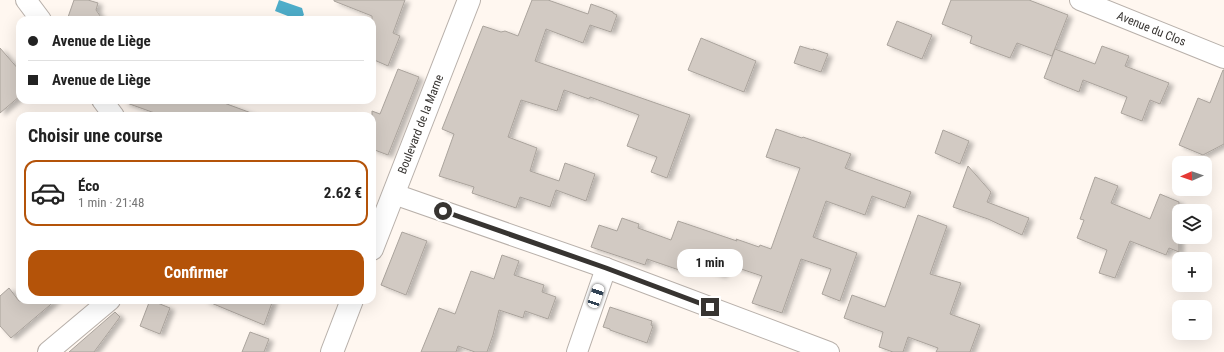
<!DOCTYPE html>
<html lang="fr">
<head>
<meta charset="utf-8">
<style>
	body { margin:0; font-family:"Roboto Condensed",sans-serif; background:#f6f6f6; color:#222; height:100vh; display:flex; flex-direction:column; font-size:15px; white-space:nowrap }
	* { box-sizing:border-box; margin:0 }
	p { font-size:13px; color:#767676 }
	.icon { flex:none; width:22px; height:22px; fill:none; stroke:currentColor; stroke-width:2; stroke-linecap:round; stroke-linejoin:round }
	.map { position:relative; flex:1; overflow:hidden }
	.drawer { position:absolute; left:16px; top:112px; width:360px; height:192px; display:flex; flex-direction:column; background:#fff; border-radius:12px; box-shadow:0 4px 16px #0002 }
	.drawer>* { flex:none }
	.top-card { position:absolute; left:16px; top:16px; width:360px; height:88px; border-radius:12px; box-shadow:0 4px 16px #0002; display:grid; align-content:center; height:88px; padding:0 12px; background:#fff }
	.needle { width:26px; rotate:268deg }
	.tools { position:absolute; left:1172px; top:156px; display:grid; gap:8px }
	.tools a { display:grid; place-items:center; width:40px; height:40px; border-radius:8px; background:#fff; box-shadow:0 4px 16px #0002; font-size:20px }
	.end { position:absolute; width:18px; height:18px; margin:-9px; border:5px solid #373431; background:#fff; box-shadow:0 0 0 2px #fff }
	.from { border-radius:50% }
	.bubble { position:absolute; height:28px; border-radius:12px; background:#fff; box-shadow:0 4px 16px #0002; font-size:13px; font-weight:700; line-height:28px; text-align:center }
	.car { position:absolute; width:12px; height:24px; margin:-12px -6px; border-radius:5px; box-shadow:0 0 3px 1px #0007; background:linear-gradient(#fff 24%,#345 0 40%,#fff 0 76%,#345 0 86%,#fff 0) }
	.top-card b { display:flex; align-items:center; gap:14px; height:38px; font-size:15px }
	.top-card b+b { border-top:1px solid #e0e0e0 }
	.top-card i { width:10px; height:10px; background:#222 }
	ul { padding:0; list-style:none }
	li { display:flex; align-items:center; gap:12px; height:66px; margin:0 8px 6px; padding:0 4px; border:2px solid transparent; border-radius:12px }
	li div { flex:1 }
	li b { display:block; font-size:15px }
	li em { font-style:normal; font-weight:700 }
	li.active { border-color:#b45309 }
	li>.icon { width:36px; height:36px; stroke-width:1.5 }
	h2 { padding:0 12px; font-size:18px; line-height:48px }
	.button { display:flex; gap:8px; margin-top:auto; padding:8px 12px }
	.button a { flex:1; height:46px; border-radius:12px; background:#b45309; color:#fff; font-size:16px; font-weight:700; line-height:46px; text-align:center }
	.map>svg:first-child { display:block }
	.water { fill:#4eadc9 }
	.building { fill:#d2cac3; stroke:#aaa39c; filter:url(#shadow) }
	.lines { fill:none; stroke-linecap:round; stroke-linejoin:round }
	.minor-casing { stroke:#b8b0aa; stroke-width:22 }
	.tertiary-casing { stroke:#b8b0aa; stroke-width:24 }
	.minor { stroke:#fff; stroke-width:20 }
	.tertiary { stroke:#fff; stroke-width:22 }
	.route { stroke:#373431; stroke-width:5 }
	.labels { text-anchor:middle; stroke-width:3.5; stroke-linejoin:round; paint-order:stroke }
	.street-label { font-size:12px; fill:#373431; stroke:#fff7f0 }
</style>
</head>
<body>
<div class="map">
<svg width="1224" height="352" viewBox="0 0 1224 352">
	<defs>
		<filter id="shadow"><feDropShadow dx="4.5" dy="2.5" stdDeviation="2" flood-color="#0004"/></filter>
	</defs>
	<rect width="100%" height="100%" fill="#fff7f0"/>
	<path class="water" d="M279 0 302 8 304 15 298 20 275 11Z"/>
	<g class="building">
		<path d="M74 0H88L98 3 96 10 103 20H67Z"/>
		<path d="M334 0H405L393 33 400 36 388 66 372 59V16L334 1Z"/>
		<path d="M532 0H548L588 14 591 4 613 12V13L617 15 611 32 590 25 583 43 546 29 535 61 690 115 667 178 651 172 657 157 627 146 639 115 590 97 589 99 564 90 557 111 521 100 508 137 537 148 530 171 559 181 565 163 595 174 586 201 556 190 550 207 520 197 516 208 472 193 474 187 439 176 454 134 442 129 483 26 501 32 505 31 518 36Z"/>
		<path d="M951 0H1029L1068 15 1052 56 1017 43 1010 58 970 43 972 36 942 24Z"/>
		<path d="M897 21 932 35 922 59 887 45Z"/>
		<path d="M701 38 756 61 744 92 688 70Z"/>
		<path d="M800 46 813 50V49L828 54 821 72 794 63Z"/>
		<path d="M1102 46 1129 56 1125 66 1169 83 1160 104 1150 100 1142 121 1121 113 1127 97 1083 80 1079 92 1044 78 1055 49 1095 64Z"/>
		<path d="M0 48 20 71V96L0 113Z"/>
		<path d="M398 69 419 77 388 155 372 149V111L380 114Z"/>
		<path d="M1223 70H1224V144L1203 155 1179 145 1198 98 1210 103Z"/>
		<path d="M125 100H216L254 114V116H163L124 102Z"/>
		<path d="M776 129 802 138 803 137 851 154 845 168 911 192 905 208 872 196 865 215 826 201 813 237 857 253 840 301 822 294 831 269 801 259 782 313 752 303 762 276 726 264 722 275 695 265 694 267 688 265 685 272 647 259 645 265 591 247 599 225 617 231 622 218 639 224 638 228 671 240 678 221 737 241 736 239 759 247 760 245 771 249 800 168 766 157Z"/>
		<path d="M943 130 969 141 960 164 935 153Z"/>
		<path d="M968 166 991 192 987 202 1029 218 1022 235 988 219 953 207Z"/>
		<path d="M1095 177 1118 186 1111 203 1150 219 1160 194 1179 202V252L1169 248 1166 255 1130 241 1115 278 1099 273 1107 250 1077 238 1084 220 1080 219Z"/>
		<path d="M918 215 947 226 930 274 961 283 950 314 980 325 970 352H936L938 348 908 337 903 352H893L879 347 883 332 844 318 852 295 885 307Z"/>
		<path d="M402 232 427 241 406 295 381 285Z"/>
		<path d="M502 255 519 261 514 275 544 285 542 292 556 297 548 319 525 311 523 318 499 310 493 335 487 352H475L458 346 456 352H421L439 308 455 314 471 271 494 279Z"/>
		<path d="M9 288 19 301 56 300 11 338 0 326V296Z"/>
		<path d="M150 300 170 308 160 334 140 326Z"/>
		<path d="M204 300H273L264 325Z"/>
		<path d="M610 307 652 321 651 325 653 326 647 343 610 330V329L603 327Z"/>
		<path d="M115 312 120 317 94 352H69Z"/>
		<path d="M250 332 269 339 264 352H242Z"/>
	</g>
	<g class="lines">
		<g class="minor-casing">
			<g id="minor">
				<path d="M26 0 41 20"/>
				<path id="s1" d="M1080 0 1224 58"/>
				<path d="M102 100 114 116"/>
				<path d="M394 194 606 268 829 352"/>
				<path d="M48 352 110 300"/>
				<path d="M577 352 606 268"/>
			</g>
		</g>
		<g class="tertiary-casing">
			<g id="tertiary">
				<path id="s2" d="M372 249 469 0"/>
				<path d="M332 352 352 300"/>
			</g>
		</g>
		<use href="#minor" class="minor"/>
		<use href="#tertiary" class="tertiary"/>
	</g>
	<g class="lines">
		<path class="route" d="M443 211 606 268 710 307"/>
	</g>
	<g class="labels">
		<g class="street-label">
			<text dy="4" stroke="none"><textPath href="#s1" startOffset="77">Avenue du Clos</textPath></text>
			<text dy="4" stroke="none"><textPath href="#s2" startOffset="134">Boulevard de la Marne</textPath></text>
		</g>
	</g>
</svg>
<div class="tools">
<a><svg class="needle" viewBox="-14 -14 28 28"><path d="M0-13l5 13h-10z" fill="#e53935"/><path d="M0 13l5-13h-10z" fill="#767676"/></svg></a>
<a><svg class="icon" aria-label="layers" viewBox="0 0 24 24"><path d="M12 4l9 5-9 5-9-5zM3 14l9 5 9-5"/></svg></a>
<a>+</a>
<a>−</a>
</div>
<i class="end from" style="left:443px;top:211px"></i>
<i class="end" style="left:710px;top:307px"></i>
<div class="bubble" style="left:677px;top:249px;width:66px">1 min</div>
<i class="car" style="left:596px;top:296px;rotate:19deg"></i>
<div class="top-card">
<b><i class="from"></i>Avenue de Liège</b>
<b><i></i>Avenue de Liège</b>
</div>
<section class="drawer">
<h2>Choisir une course</h2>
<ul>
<li class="active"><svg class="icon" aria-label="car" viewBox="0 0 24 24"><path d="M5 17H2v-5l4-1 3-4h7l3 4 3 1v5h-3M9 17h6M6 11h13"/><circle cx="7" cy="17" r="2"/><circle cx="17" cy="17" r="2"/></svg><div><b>Éco</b><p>1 min · 21:48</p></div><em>2.62 €</em></li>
</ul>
<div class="button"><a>Confirmer</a></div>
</section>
</div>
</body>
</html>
